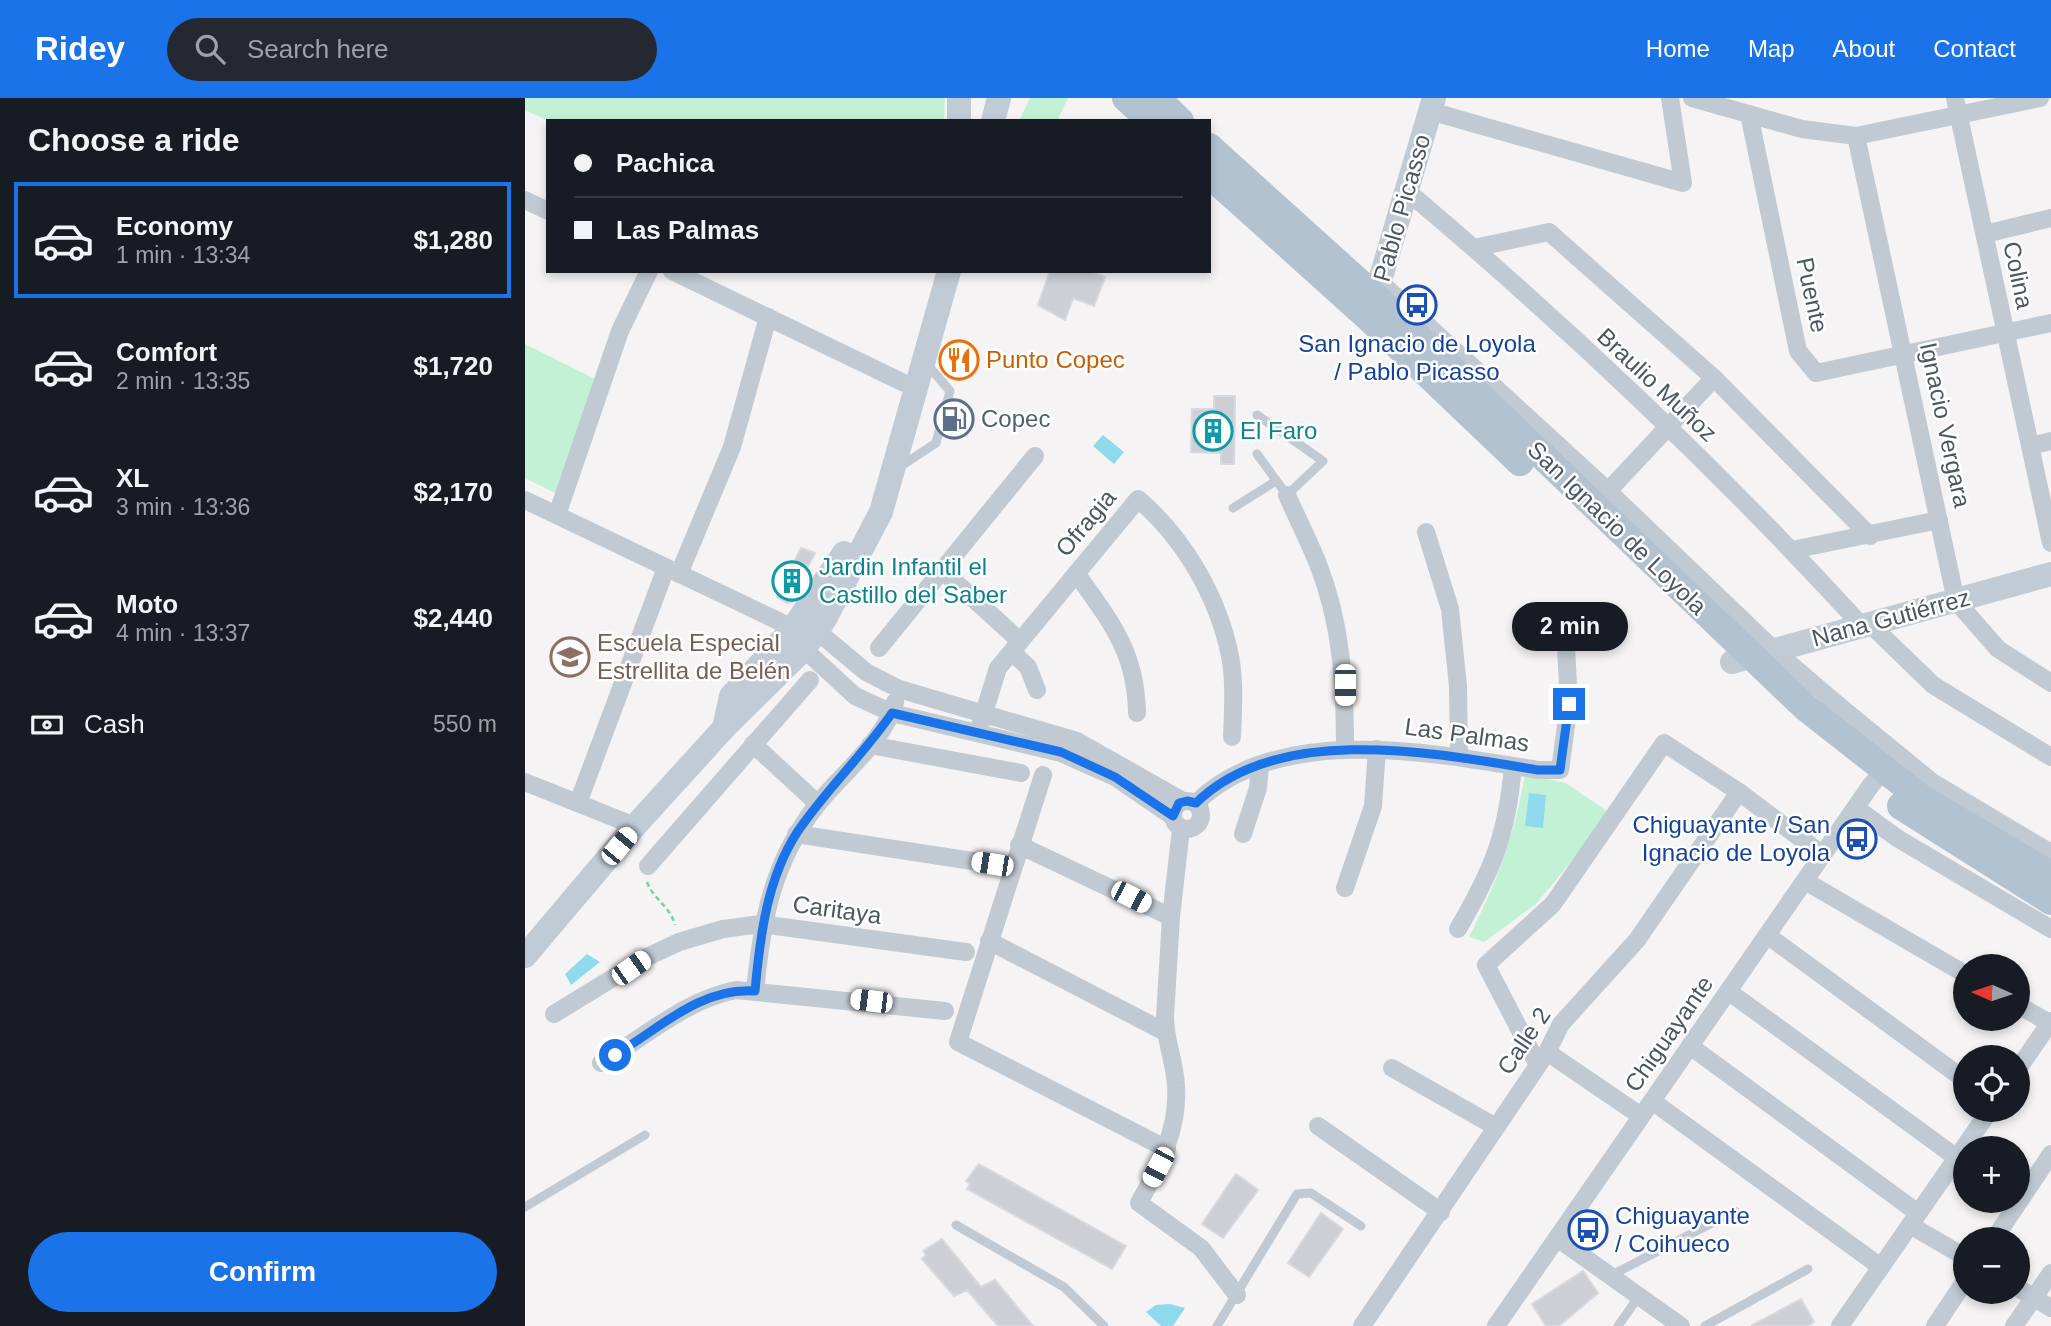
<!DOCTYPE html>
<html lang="en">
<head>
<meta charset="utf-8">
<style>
	body { margin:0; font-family:Helvetica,sans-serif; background:#242831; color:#f1f3f6; height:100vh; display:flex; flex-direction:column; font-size:26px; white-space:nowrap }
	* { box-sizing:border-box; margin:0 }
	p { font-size:23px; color:#9ea1a6 }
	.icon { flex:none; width:38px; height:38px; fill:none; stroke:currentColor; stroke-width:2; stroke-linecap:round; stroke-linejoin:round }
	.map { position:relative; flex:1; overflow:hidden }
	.panel { display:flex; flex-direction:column; background:#171b24; width:525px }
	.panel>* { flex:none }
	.top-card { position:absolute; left:21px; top:21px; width:665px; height:154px; border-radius:0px; box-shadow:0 4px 10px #0003; display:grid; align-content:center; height:154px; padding:0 28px; background:#171b24 }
	.needle { width:46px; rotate:273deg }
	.fabs { position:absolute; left:1428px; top:856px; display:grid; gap:14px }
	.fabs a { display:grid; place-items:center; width:77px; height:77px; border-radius:50%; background:#171b24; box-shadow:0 4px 10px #0003; font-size:35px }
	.end { position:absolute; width:32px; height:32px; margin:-16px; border:9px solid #1a73e8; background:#fff; box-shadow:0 0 0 4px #fff }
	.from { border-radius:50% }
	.bubble { position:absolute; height:49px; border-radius:24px; background:#171b24; box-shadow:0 4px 10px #0003; font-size:23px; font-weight:700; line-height:49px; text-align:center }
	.car { position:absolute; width:21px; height:42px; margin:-21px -10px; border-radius:9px; box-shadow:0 0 5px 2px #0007; background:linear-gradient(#fff 24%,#345 0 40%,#fff 0 76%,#345 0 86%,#fff 0) }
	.top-card b { display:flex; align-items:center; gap:24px; height:66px; font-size:26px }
	.top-card b+b { border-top:2px solid #363941 }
	.top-card i { width:18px; height:18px; background:#f1f3f6 }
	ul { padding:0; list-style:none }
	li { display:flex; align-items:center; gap:21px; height:116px; margin:0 14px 10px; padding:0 14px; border:4px solid transparent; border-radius:0px }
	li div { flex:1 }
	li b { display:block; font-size:26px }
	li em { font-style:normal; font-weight:700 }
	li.active { border-color:#1a73e8 }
	li>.icon { width:63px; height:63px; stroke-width:1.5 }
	h2 { padding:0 28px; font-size:32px; line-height:84px }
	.pay { display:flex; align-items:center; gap:18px; height:77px; padding:0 28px; font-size:26px }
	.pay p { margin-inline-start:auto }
	.action { display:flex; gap:14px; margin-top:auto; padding:14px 28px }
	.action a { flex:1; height:80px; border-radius:42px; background:#1a73e8; color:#fff; font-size:28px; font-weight:700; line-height:80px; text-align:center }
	header { display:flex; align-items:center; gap:42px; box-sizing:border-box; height:98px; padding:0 35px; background:#1a73e8; color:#fff }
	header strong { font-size:33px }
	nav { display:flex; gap:38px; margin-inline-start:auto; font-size:24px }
	.search { width:490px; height:63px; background:#242831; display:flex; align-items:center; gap:18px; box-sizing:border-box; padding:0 24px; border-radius:38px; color:#9ea1a6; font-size:26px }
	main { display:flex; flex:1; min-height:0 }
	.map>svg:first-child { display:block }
	.green { fill:#c3f1d5 }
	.water { fill:#90daee }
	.building { fill:#cdcfd5; stroke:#d7d9de; stroke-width:2 }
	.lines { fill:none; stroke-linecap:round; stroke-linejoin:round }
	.path { stroke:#7ad0a6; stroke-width:2.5; stroke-dasharray:5 3.5; stroke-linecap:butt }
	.lane { stroke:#c1cad2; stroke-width:9 }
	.street { stroke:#c1cad2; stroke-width:18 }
	.secondary { stroke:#c1cbd6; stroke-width:24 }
	.primary { stroke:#b3c2d1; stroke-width:28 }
	.route { stroke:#1a73e8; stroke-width:9 }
	.labels { text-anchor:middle; stroke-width:5; stroke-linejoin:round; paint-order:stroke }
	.street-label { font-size:24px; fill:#4a5661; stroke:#fff }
	.transit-label { font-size:24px; fill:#164399; stroke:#fff }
	.food-label { font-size:24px; fill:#c56008; stroke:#fff; text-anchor:start }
	.service-label { font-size:24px; fill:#4e5e75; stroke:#fff; text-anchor:start }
	.culture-label { font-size:24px; fill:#0d838f; stroke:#fff; text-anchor:start }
	.education-label { font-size:24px; fill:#785e54; stroke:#fff; text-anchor:start }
</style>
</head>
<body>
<header>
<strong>Ridey</strong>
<div class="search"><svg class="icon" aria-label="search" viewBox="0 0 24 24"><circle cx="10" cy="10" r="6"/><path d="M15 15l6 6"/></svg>Search here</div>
<nav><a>Home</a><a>Map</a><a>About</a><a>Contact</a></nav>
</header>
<main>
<section class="panel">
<h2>Choose a ride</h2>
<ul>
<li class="active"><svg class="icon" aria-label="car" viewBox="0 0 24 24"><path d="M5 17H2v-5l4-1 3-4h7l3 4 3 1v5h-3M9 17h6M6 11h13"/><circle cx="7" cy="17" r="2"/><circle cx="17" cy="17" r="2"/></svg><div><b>Economy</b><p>1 min · 13:34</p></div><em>$1,280</em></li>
<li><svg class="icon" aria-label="car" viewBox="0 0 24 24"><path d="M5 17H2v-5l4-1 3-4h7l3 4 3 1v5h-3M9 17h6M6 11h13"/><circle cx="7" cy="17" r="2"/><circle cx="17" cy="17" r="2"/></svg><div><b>Comfort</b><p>2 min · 13:35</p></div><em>$1,720</em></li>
<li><svg class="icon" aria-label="car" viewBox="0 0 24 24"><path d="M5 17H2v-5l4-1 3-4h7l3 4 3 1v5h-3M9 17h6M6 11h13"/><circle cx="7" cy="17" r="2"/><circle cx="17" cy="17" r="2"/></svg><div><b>XL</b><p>3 min · 13:36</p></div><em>$2,170</em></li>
<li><svg class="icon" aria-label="car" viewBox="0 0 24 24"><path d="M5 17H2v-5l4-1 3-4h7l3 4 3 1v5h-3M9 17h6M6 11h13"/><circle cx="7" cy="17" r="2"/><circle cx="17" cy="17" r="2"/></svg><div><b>Moto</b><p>4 min · 13:37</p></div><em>$2,440</em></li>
</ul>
<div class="pay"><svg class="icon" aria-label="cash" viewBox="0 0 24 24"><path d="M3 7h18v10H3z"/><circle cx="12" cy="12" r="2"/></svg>Cash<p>550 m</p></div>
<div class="action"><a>Confirm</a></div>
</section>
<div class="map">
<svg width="1526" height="1228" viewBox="0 0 1526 1228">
	<rect width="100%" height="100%" fill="#f5f3f3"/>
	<g class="green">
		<path d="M0 0H420L419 23H24L0 12Z"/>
		<path d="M505 0H543L532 23H494Z"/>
		<path d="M0 246 70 281 32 396 0 380Z"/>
		<path d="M1000 676 1041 685 1086 716 1011 806 959 844 944 839C973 781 989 740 1000 676Z"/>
	</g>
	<g class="water">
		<path d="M578 337 599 354 589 366 568 348Z"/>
		<path d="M1004 695 1021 697 1018 730 1000 728Z"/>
		<path d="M62 856 75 864 46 887 40 876Z"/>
		<path d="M645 1206 660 1210 648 1228H636L621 1214 631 1207Z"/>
	</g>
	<g class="building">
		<path d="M525 173H564L580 179 569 208 548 200 540 222 513 207Z"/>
		<path d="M429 256 453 267 447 278 423 267Z"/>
		<path d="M689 298H710L709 366H696V355L666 354 667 311H689Z"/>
		<path d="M276 450 290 455 270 493 273 496 267 504 262 505 252 499Z"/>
		<path d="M454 1066 601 1148 587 1171 442 1091 445 1086 441 1083Z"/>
		<path d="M711 1076 733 1092 698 1140 677 1126Z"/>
		<path d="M796 1115 818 1131 784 1179 763 1165Z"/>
		<path d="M417 1141 456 1189 470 1182 508 1228H473L442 1192 429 1198 397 1161 401 1157 398 1153Z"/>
		<path d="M1058 1173 1073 1195 1034 1228H1021L1007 1206Z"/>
		<path d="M1276 1201 1289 1224 1282 1228H1226Z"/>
	</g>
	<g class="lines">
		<path class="path" d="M122 784C128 801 145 808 150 827"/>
		<g class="lane">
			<path d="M732 317 798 363 762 397 732 356"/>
			<path d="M376 368 411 345 425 293 401 265"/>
			<path d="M708 410 751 383"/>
			<path d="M0 1109 120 1037"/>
			<path d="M431 1127 539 1189 579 1228"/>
			<path d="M1085 1178 1210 1113"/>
			<path d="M692 1228 772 1096 786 1095 836 1128"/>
			<path d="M1093 1228 1114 1198"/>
			<path d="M1180 1228 1283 1171"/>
		</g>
		<g class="street">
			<path d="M1167 0 1277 31 1331 38 1515 0"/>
			<path d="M1430 0 1526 445"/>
			<path d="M905 13 1158 85 1145 0"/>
			<path d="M1224 16 1273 253 1291 275 1526 225"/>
			<path d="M1331 38 1431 503 1473 551 1526 585"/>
			<path d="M882 93C1042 228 1196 374 1337 528"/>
			<path d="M0 102 23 113"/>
			<path d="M1460 136 1526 120"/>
			<path d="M949 150 1024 134 1189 280 1345 438"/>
			<path d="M147 173 379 285"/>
			<path d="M855 184 1083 393 1250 553 1312 606 1407 684 1526 755"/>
			<path d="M1505 348 1526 343"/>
			<path d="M1083 393 1189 280"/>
			<path d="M762 397C772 420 784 443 793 466 817 526 820 589 820 652"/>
			<path d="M0 402 268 530 292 533 341 574 374 591 552 643 658 703"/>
			<path d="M32 417 95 233 124 173"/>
			<path d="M901 434 925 511 933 588 934 659"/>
			<path d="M1267 452 1414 422"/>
			<path d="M418 473 495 543"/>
			<path d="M551 475C585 523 611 553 612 615"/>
			<path d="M154 476 207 349 243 219"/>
			<path d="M1345 526 1408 587 1526 659"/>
			<path d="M274 541 279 551 330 598 367 615 536 655 590 679 647 718"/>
			<path d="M354 550 510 358"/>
			<path d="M487 554 503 569 512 592"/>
			<path d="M453 634 473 570 613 401C658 439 693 498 705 558 710 584 708 612 707 639"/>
			<path d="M228 646 293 706"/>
			<path d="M345 647 496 675"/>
			<path d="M518 677 433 944 642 1051"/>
			<path d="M0 684 110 728"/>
			<circle cx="662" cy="717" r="14"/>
			<path d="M53 705 141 470"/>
			<path d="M671 705C753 624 911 655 1013 672H1035L1044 606 1040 530"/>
			<path d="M1331 710 1372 740 1526 831"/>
			<path d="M656 731 646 819 640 919C640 943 650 964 651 988 654 1032 634 1068 614 1105L676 1150 712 1197"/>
			<path d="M271 736 467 766"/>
			<path d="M718 736 733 690 735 668"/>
			<path d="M494 747 646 819"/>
			<path d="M123 768 285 582"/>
			<path d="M1280 783 1440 876"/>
			<path d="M820 790 848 708 852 651"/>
			<path d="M933 831C968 771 982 737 988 668"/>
			<path d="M1242 837 1440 982"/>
			<path d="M464 843 640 934"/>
			<path d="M230 893C237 822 247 764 292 707 317 675 359 644 370 604"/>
			<path d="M1203 893 1432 1060"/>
			<path d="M1493 907 1526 926"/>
			<path d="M29 916 122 859 154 844 198 831 236 826 441 854"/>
			<path d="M1165 948 1393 1115"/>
			<path d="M1022 954 1116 1018"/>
			<path d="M76 965C120 939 160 902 211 892L420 913"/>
			<path d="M1012 965 961 867 1028 806 1139 645 1214 694 1298 757"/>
			<path d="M867 970 971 1029"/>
			<path d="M1493 971 1526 923"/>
			<path d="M1127 1003 1356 1169"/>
			<path d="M793 1028 916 1114"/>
			<path d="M1385 1127 1440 1159"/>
			<path d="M1032 1140 1156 1228"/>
			<path d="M1469 1141 1526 1056"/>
			<path d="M1493 1190 1526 1210"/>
			<path d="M837 1228 1022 954 1036 926 1112 842 1214 694"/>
			<path d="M971 1228 1346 687 1359 673"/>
			<path d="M1315 1228 1465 1012"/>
			<path d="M1410 1228 1440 1183"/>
			<path d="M1489 1228 1526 1175"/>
		</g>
		<g class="secondary">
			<path d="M434 0V23"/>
			<path d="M468 23 474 0"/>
			<path d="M845 216 909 0"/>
			<path d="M1207 564 1526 476"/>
			<path d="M199 630 206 598 268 530 319 455"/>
			<path d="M0 858 110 728 199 630 279 551 300 521 356 414 424 173"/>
		</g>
		<g class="primary">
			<path d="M601 0 626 23"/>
			<path d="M631 0 655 23"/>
			<path d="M684 49 868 215 1280 609 1396 700 1526 777"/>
			<path d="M684 76 844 220 995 364"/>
			<path d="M1376 708 1526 803"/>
		</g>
	</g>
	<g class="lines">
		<path class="route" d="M90 957C134 931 175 889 230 893 235 838 242 780 273 733 301 692 338 657 367 615L536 654 590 679 648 718 654 705 662 703 671 705C753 624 911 655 1013 672H1035L1044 606"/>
	</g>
	<defs>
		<g id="bus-ring" transform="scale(2.0125)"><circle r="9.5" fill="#fff" stroke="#1a4fb4" stroke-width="1.5"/><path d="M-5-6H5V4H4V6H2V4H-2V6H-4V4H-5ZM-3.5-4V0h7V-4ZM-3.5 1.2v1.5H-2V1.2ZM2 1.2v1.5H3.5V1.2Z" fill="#1a4fb4"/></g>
		<g id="restaurant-ring" transform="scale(2.0125)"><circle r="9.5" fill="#fff" stroke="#e8710a" stroke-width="1.5"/><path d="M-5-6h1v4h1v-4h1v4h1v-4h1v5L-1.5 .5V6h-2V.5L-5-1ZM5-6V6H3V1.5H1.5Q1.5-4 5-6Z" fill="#e8710a"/></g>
		<g id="fuel-ring" transform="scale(2.0125)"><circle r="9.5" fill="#fff" stroke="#5c6f8a" stroke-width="1.5"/><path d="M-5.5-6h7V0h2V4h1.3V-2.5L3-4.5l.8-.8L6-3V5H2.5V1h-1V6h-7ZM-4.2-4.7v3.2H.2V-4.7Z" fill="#5c6f8a"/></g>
		<g id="building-ring" transform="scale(2.0125)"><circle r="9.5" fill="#fff" stroke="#0f9aa8" stroke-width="1.5"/><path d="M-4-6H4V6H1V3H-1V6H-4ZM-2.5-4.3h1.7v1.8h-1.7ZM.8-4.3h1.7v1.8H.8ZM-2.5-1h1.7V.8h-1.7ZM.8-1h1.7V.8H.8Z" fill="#0f9aa8"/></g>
		<g id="school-ring" transform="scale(2.0125)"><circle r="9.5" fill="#fff" stroke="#8d6e63" stroke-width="1.5"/><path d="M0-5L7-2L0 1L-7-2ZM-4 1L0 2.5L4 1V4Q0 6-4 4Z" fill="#8d6e63"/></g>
	</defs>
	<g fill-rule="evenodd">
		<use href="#bus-ring" x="892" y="207"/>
		<use href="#restaurant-ring" x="434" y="262"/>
		<use href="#fuel-ring" x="429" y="321"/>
		<use href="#building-ring" x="688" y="333"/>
		<use href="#building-ring" x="267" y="483"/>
		<use href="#school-ring" x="45" y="559"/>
		<use href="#bus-ring" x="1332" y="741"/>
		<use href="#bus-ring" x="1063" y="1132"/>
	</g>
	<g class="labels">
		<g class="street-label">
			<text transform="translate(877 110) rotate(-74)" y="8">Pablo Picasso</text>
			<text transform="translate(1493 177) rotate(78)" y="8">Colina</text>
			<text transform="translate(1287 197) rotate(78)" y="8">Puente</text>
			<text transform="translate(1132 287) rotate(43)" y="8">Braulio Muñoz</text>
			<text transform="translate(1420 327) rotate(78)" y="8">Ignacio Vergara</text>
			<text transform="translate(561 425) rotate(-50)" y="8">Ofragia</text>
			<text transform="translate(1092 430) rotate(44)" y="8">San Ignacio de Loyola</text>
			<text transform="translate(1366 520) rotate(-15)" y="8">Nana Gutiérrez</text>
			<text transform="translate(942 637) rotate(8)" y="8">Las Palmas</text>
			<text transform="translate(312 812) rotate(8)" y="8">Caritaya</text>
			<text transform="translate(1144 936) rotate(-55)" y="8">Chiguayante</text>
			<text transform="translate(999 943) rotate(-56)" y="8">Calle 2</text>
		</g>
		<g class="transit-label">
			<text x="892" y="254">San Ignacio de Loyola<tspan x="892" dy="28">/ Pablo Picasso</tspan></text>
			<text x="1305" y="735" text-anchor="end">Chiguayante / San<tspan x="1305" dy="28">Ignacio de Loyola</tspan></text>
			<text x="1090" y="1126" text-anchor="start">Chiguayante<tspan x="1090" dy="28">/ Coihueco</tspan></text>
		</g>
		<g class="food-label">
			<text x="461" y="270">Punto Copec</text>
		</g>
		<g class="service-label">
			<text x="456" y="329">Copec</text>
		</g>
		<g class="culture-label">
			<text x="715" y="341">El Faro</text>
			<text x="294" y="477">Jardin Infantil el<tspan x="294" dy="28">Castillo del Saber</tspan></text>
		</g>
		<g class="education-label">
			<text x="72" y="553">Escuela Especial<tspan x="72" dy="28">Estrellita de Belén</tspan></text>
		</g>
	</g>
</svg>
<div class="fabs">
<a><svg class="needle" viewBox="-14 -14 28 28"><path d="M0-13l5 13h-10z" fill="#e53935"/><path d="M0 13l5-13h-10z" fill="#9ea1a6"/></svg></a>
<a><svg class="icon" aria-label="locate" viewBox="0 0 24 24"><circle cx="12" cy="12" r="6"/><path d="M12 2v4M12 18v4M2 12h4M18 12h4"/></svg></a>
<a>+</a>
<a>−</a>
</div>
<i class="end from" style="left:90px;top:957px"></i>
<i class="end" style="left:1044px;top:606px"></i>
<div class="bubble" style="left:987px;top:504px;width:116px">2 min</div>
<i class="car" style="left:820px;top:587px;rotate:180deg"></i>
<i class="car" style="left:94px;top:748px;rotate:40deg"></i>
<i class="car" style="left:467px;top:766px;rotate:279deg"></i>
<i class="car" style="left:606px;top:799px;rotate:117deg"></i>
<i class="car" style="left:106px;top:870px;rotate:55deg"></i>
<i class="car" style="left:346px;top:903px;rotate:277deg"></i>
<i class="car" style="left:633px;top:1069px;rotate:208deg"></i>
<div class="top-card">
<b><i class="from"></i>Pachica</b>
<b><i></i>Las Palmas</b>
</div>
</div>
</main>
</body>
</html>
